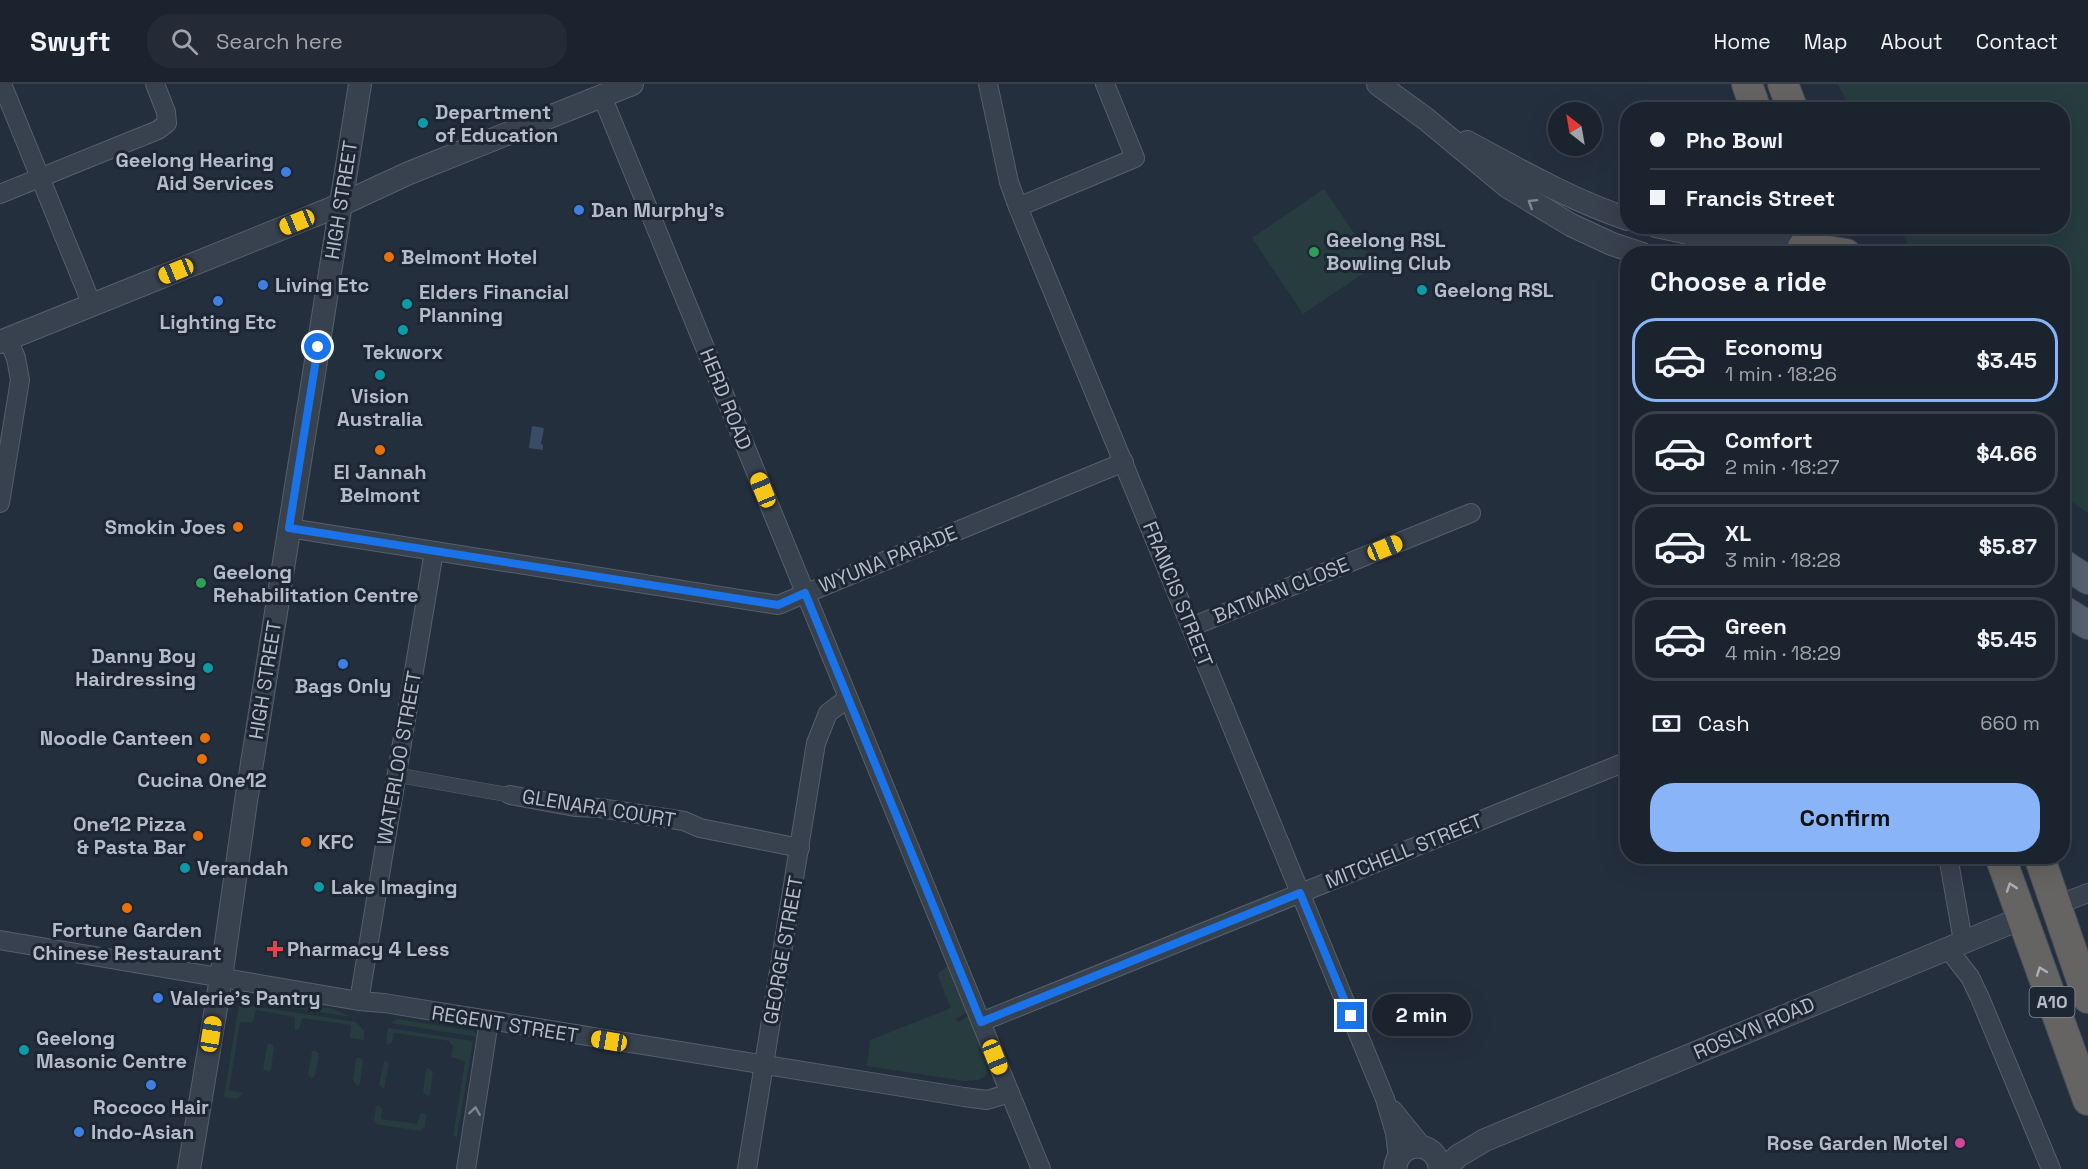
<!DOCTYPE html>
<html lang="en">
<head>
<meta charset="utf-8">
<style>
	body { margin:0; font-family:"Space Grotesk",sans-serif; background:#242b36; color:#f1f3f6; height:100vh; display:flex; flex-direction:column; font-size:22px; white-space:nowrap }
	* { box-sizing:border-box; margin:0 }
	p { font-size:20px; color:#a0a4aa }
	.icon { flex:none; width:33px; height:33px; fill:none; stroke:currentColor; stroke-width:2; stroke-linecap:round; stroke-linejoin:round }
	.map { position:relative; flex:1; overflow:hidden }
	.details { position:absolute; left:1620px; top:162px; width:450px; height:618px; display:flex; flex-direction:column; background:#1b232e; border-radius:24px; box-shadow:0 6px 24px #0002,0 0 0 2px #39404a }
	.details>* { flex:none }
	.top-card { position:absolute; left:1620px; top:18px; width:450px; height:132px; border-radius:24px; box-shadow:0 6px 24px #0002,0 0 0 2px #39404a; display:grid; align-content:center; height:132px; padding:0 30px; background:#1b232e }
	.needle { width:39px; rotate:329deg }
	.tools { position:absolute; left:1548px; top:18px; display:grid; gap:12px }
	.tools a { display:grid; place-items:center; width:54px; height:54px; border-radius:50%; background:#1b232e; box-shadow:0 6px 24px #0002,0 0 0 2px #39404a; font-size:30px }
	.end { position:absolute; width:27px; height:27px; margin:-14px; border:8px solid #1a73e8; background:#fff; box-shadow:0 0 0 3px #fff }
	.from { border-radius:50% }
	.bubble { position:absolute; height:42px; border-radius:21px; background:#1b232e; box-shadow:0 6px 24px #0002,0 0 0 2px #39404a; font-size:20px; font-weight:800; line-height:42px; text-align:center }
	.car { position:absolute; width:18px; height:36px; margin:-18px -9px; border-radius:8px; box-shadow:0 0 4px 2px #0007; background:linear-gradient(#f5c518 24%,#345 0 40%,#f5c518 0 76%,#345 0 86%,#f5c518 0) }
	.top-card b { display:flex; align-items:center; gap:21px; height:57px; font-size:22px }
	.top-card b+b { border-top:2px solid #39404a }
	.top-card i { width:15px; height:15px; background:#f1f3f6 }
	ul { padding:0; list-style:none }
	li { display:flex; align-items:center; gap:18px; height:84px; margin:0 12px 9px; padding:0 18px; border:3px solid #39404a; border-radius:24px }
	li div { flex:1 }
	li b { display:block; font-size:22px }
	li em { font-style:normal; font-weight:800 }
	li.on { border-color:#8ab4f8 }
	li>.icon { width:54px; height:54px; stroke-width:1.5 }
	h2 { padding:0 30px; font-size:27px; line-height:72px }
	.pay { display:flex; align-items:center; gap:15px; height:66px; padding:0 30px; font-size:22px }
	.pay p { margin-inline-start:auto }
	.primary-button { display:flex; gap:12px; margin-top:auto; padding:12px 30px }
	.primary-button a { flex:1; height:69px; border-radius:24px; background:#8ab4f8; color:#111; font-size:24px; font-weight:800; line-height:69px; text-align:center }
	header { display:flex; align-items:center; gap:36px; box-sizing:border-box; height:84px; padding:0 30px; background:#1b232e; border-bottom:2px solid #39404a }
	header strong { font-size:28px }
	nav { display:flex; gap:33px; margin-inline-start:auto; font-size:21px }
	.search { width:420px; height:54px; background:#242b36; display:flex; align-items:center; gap:15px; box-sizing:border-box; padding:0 21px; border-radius:24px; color:#a0a4aa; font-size:22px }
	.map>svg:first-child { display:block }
	.green { fill:#263c3f }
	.water { fill:#394c67 }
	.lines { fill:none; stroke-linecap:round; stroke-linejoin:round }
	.pedestrian-casing { stroke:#565f6c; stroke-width:15 }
	.minor-casing { stroke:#565f6c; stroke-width:20 }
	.tertiary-casing { stroke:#565f6c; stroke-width:24 }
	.primary-casing { stroke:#414a57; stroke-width:30 }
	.trunk-casing { stroke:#434c59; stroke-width:32 }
	.pedestrian { stroke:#38414e; stroke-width:14 }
	.minor { stroke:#38414e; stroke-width:18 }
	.tertiary { stroke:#38414e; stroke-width:22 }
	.primary { stroke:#56606e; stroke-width:28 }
	.trunk { stroke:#656462; stroke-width:30 }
	.oneway { stroke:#7c8592 }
	.oneway2 { stroke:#a8afba }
	.route { stroke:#1a73e8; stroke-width:8 }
	.culture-dot { fill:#0f9aa8; stroke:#1d2633; stroke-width:2 }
	.shop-dot { fill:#3f7fe0; stroke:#1d2633; stroke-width:2 }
	.leisure-dot { fill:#2e9e5b; stroke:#1d2633; stroke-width:2 }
	.food-dot { fill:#e8710a; stroke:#1d2633; stroke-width:2 }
	.health-dot { fill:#e0444e; stroke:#1d2633; stroke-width:2 }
	.hotel-dot { fill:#d1479c; stroke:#1d2633; stroke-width:2 }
	.labels { text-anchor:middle; stroke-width:6; stroke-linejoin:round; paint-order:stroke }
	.shield { fill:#1d2633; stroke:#878f9c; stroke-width:1.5 }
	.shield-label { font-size:18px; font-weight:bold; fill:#b4bcc9 }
	.poi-label { font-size:20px; font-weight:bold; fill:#b4bcc9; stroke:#1d2633; text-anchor:start }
	.street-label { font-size:20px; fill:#b4bcc9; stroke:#1d2633 }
</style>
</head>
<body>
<header>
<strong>Swyft</strong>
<div class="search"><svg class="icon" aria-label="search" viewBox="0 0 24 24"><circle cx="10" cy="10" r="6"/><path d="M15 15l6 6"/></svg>Search here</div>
<nav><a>Home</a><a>Map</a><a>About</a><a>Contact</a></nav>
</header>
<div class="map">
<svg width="2088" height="1085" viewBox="0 0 2088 1085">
	<rect width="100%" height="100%" fill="#242f3e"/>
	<g class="green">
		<path d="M1838 0H2088V429L2063 412 2062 170 1910 169 1901 143 2062 142V26L1850 25Z"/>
		<path d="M1324 105 1376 181 1303 230 1252 154Z"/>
		<path d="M948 882 967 928 956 935 958 938 969 932 988 980C990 995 978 997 965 997L867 982 870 956 951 924 937 890Z"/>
		<path d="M271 915 333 925 351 933 269 920Z"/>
		<path d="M239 920 356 938 364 947V956L350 954 351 941 302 934 299 945 295 946V933L256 926 253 939 240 938 229 1006 243 1009 237 1015 224 1013Z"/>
		<path d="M397 935 473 947 478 953 390 939Z"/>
		<path d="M388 944 473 957 457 1053 453 1052 465 978 462 976 451 973 453 961 450 960V957L394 949 392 958 388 961 386 958Z"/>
		<path d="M268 959 272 960 274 963 271 985 268 988 263 984Z"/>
		<path d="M312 967H316L319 970 315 992 312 994 308 991Z"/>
		<path d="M359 973 363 977 360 999 358 1002 353 997 356 975Z"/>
		<path d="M384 977 387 978 389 980 384 1005 379 1001Z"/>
		<path d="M428 984 433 987 430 1010 428 1012 423 1008 426 986Z"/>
		<path d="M378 1021 382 1025 381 1035 417 1040 420 1030 424 1029 426 1031 425 1043 420 1047 376 1040 374 1035 376 1023Z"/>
	</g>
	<path class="water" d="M532 342 544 344 541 360 543 361V366L529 364Z"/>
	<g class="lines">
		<g class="pedestrian-casing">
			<path id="pedestrian" d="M397 691 510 711"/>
		</g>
		<g class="minor-casing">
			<g id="minor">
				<path d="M2 0 92 221"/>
				<path d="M988 0 1009 98 1018 123 1385 1015 1395 1049 1398 1074"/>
				<path d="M602 12 1041 1085"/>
				<path d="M0 110 158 46 167 39 166 28 155 0"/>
				<path d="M1018 123 1135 74 1105 0"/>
				<path d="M0 419 20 296 16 274 8 255"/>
				<path d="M289 444 778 521 1124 378"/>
				<path d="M1191 543 1471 429"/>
				<path d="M510 711 575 723 600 724 684 737 700 744 800 764"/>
				<path d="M1948 772 1963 857"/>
				<path d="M2054 822 2088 809"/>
				<path d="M0 856 359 917 384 919 964 1013 987 1016 1010 1009"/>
				<path d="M1951 862 1955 874 1970 893 1980 914 2051 1085"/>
				<path d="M359 917 434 467"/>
				<path d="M981 938 1628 677"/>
				<path d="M1393 1026 1423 1063"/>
				<path d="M466 1085 489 937"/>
				<path d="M747 1085 816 659 828 629 848 614"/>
			</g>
		</g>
		<g class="tertiary-casing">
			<g id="tertiary">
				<path d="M1378 0 1426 35 1508 103 1571 141 1612 160 1642 170"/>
				<path d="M1467 58C1519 86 1571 116 1628 135"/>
				<path d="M1656 142 1716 155 1803 163"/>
				<path d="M0 258 340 121 409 89 632 0"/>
				<path d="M189 1085 221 894 246 717 360 0"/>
				<path d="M1395 1085C1398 1055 1437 1055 1440 1085"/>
				<path d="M1445 1085 1458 1072 1485 1056 2022 834"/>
			</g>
		</g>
		<g class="primary-casing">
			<g id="primary">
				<path d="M2062 479 2088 496"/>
				<path d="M2062 525 2088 541"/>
			</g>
		</g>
		<g class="trunk-casing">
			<g id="trunk">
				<path d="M1747 0 1756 26"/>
				<path d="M1783 0 1793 26"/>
				<path d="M1803 163 1846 170"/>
				<path d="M2000 772 2088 1016"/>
				<path d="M2039 772 2088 914"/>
			</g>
		</g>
		<use href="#pedestrian" class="pedestrian"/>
		<use href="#minor" class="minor"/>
		<use href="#tertiary" class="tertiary"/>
		<use href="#primary" class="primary"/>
		<use href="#trunk" class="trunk"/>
	</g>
	<defs><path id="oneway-chevron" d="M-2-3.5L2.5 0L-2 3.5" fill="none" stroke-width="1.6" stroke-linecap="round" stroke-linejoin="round" transform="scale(1.5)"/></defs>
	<g class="oneway">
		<use href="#oneway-chevron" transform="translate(1532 119) rotate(-148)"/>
		<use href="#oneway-chevron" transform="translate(475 1027) rotate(-81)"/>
	</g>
	<g class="oneway2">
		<use href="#oneway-chevron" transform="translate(2011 803) rotate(-109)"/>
		<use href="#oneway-chevron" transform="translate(2041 887) rotate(-110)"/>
	</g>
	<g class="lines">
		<path class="route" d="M318 263 289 444 778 521 805 509 981 938 1300 809 1351 932"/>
	</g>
	<g class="culture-dot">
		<circle cx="423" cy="39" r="6"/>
		<circle cx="1422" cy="206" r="6"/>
		<circle cx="407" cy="220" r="6"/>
		<circle cx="403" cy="246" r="6"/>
		<circle cx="380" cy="291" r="6"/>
		<circle cx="208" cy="584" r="6"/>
		<circle cx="185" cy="784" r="6"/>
		<circle cx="319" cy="803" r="6"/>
		<circle cx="24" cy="966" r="6"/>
	</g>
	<g class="shop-dot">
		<circle cx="286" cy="88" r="6"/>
		<circle cx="579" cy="126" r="6"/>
		<circle cx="263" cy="201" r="6"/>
		<circle cx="218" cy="217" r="6"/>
		<circle cx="343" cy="580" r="6"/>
		<circle cx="158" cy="914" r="6"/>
		<circle cx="151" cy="1001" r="6"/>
		<circle cx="79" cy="1048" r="6"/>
	</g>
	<g class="leisure-dot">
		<circle cx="1314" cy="168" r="6"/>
		<circle cx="201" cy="499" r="6"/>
	</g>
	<g class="food-dot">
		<circle cx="389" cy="173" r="6"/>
		<circle cx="380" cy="366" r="6"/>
		<circle cx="238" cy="443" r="6"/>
		<circle cx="205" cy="654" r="6"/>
		<circle cx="202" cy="675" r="6"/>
		<circle cx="198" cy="752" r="6"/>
		<circle cx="306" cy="758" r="6"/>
		<circle cx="127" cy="824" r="6"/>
	</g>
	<path class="health-dot" d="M272 856h6v6h6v6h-6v6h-6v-6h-6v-6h6z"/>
	<circle class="hotel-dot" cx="1960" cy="1059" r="6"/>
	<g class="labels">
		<rect class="shield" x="2029.5" y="903" width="45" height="30" rx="4.5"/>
		<g class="shield-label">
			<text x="2052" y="924">A10</text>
		</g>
		<g class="poi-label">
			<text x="435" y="35">Department<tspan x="435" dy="23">of Education</tspan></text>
			<text x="274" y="83" text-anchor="end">Geelong Hearing<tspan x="274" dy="23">Aid Services</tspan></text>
			<text x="591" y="133">Dan Murphy's</text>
			<text x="1326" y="163">Geelong RSL<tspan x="1326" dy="23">Bowling Club</tspan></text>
			<text x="401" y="180">Belmont Hotel</text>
			<text x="275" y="208">Living Etc</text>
			<text x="1434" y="213">Geelong RSL</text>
			<text x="419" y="215">Elders Financial<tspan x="419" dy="23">Planning</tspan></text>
			<text x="218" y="245" text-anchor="middle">Lighting Etc</text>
			<text x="403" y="275" text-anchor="middle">Tekworx</text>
			<text x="380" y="319" text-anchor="middle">Vision<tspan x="380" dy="23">Australia</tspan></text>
			<text x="380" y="395" text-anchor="middle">El Jannah<tspan x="380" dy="23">Belmont</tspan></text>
			<text x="226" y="450" text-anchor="end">Smokin Joes</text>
			<text x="213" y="495">Geelong<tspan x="213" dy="23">Rehabilitation Centre</tspan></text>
			<text x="196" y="579" text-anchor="end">Danny Boy<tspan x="196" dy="23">Hairdressing</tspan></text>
			<text x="343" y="609" text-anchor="middle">Bags Only</text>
			<text x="193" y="661" text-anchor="end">Noodle Canteen</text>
			<text x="202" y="703" text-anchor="middle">Cucina One12</text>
			<text x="186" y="747" text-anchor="end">One12 Pizza<tspan x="186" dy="23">&amp; Pasta Bar</tspan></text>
			<text x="318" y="765">KFC</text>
			<text x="197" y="791">Verandah</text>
			<text x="331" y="810">Lake Imaging</text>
			<text x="127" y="853" text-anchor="middle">Fortune Garden<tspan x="127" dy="23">Chinese Restaurant</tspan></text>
			<text x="287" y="872">Pharmacy 4 Less</text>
			<text x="170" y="921">Valerie's Pantry</text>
			<text x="36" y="961">Geelong<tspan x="36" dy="23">Masonic Centre</tspan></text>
			<text x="151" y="1030" text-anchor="middle">Rococo Hair</text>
			<text x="91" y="1055">Indo-Asian</text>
			<text x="1948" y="1066" text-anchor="end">Rose Garden Motel</text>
		</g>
		<g class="street-label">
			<text transform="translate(341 116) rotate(-81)" y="7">HIGH STREET</text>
			<text transform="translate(726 315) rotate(68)" y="7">HERD ROAD</text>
			<text transform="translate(888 475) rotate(-22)" y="7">WYUNA PARADE</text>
			<text transform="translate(1281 506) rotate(-22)" y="7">BATMAN CLOSE</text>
			<text transform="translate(1178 510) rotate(68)" y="7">FRANCIS STREET</text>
			<text transform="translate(265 596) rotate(-81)" y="7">HIGH STREET</text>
			<text transform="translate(399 674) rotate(-80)" y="7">WATERLOO STREET</text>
			<text transform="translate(599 724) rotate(9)" y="7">GLENARA COURT</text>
			<text transform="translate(1404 767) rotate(-22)" y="7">MITCHELL STREET</text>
			<text transform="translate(783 866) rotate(-80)" y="7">GEORGE STREET</text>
			<text transform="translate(505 940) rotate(9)" y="7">REGENT STREET</text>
			<text transform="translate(1754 944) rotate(-23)" y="7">ROSLYN ROAD</text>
		</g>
	</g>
</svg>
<div class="tools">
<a><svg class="needle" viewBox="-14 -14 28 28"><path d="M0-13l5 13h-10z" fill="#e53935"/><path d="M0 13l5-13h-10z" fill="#a0a4aa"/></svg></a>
</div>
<i class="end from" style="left:318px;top:263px"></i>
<i class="end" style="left:1351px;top:932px"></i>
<div class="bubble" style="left:1372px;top:910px;width:99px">2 min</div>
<i class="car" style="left:297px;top:138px;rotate:248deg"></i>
<i class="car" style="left:176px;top:187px;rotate:248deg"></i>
<i class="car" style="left:763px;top:406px;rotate:338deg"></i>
<i class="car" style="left:1385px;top:464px;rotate:68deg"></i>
<i class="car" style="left:211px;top:950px;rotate:9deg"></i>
<i class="car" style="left:609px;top:957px;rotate:279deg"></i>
<i class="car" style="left:995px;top:973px;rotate:158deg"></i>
<div class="top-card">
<b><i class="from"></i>Pho Bowl</b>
<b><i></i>Francis Street</b>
</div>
<section class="details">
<h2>Choose a ride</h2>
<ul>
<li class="on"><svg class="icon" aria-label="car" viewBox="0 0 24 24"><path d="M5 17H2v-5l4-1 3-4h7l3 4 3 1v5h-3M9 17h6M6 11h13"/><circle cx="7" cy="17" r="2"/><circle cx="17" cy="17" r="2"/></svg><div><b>Economy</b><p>1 min · 18:26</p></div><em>$3.45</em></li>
<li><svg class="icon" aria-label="car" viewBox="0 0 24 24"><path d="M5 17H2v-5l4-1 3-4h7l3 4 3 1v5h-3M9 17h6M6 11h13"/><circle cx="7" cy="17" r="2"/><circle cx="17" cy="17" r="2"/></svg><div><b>Comfort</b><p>2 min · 18:27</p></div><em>$4.66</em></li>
<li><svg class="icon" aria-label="car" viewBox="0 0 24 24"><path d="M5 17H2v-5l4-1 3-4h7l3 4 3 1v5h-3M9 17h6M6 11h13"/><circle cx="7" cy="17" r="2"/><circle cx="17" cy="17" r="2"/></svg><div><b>XL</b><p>3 min · 18:28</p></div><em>$5.87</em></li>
<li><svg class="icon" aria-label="car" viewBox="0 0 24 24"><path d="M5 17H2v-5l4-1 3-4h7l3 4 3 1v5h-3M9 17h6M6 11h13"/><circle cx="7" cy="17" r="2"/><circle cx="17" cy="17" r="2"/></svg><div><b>Green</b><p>4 min · 18:29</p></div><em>$5.45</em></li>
</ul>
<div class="pay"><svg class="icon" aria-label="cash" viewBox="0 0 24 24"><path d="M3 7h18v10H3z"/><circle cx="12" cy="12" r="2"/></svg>Cash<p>660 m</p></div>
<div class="primary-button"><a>Confirm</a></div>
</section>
</div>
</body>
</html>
